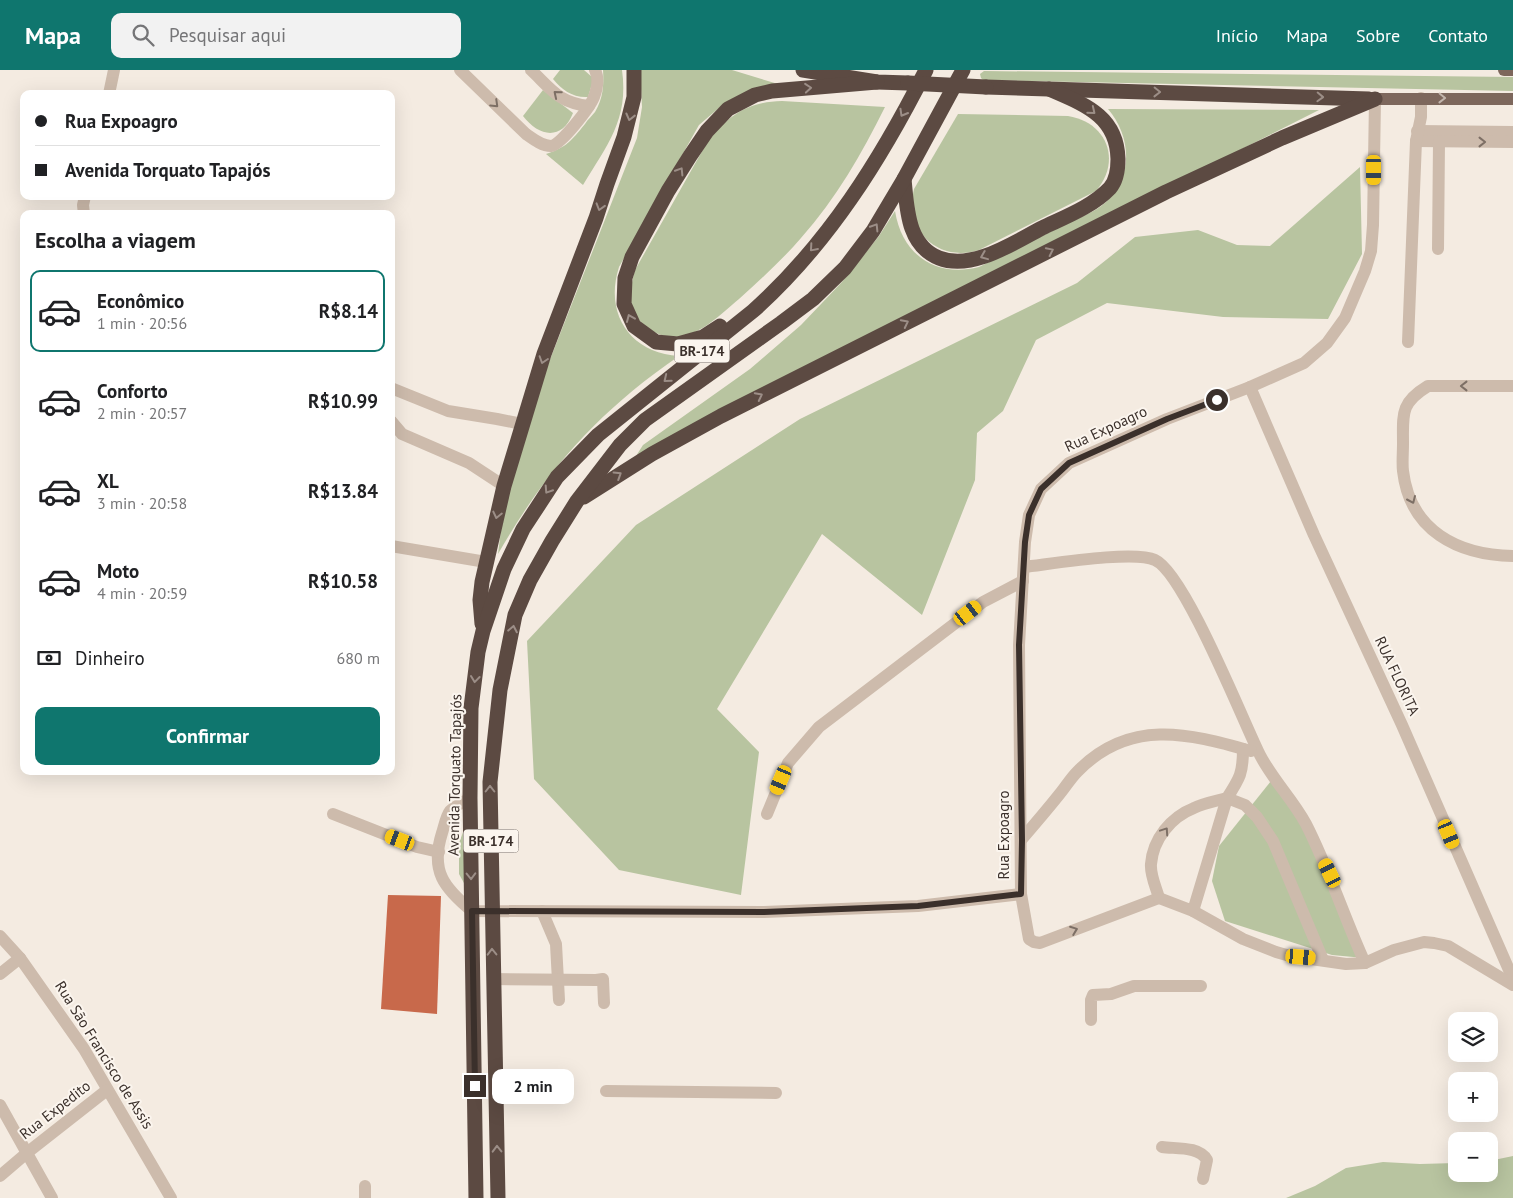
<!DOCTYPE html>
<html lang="pt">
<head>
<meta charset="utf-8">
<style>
	body { margin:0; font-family:"PT Sans",sans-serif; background:#f2f2f2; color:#202124; height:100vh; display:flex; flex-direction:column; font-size:19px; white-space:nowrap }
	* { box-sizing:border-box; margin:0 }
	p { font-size:16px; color:#757577 }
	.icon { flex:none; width:28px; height:28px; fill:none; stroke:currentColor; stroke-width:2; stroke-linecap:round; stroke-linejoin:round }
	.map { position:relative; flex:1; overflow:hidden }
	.panel { position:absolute; left:20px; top:140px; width:375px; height:565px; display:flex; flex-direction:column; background:#fff; border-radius:10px; box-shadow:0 5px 20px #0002 }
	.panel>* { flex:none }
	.banner { position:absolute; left:20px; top:20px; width:375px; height:110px; border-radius:10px; box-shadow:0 5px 20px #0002; display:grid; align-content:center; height:110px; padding:0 15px; background:#fff }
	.buttons { position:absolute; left:1448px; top:942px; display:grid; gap:10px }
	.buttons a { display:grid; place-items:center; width:50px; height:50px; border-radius:10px; background:#fff; box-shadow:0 5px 20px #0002; font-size:25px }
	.end { position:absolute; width:22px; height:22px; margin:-11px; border:6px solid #3b302b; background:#fff; box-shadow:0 0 0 2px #fff }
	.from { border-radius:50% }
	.bubble { position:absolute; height:35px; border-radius:10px; background:#fff; box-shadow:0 5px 20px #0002; font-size:16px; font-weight:700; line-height:35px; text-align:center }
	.car { position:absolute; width:15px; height:30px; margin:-15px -8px; border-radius:6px; box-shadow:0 0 4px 1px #0007; background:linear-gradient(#f5c518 24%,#345 0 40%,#f5c518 0 76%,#345 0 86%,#f5c518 0) }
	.banner b { display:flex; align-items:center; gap:18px; height:48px; font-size:19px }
	.banner b+b { border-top:1px solid #e0e0e0 }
	.banner i { width:12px; height:12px; background:#202124 }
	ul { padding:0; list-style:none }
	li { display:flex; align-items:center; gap:15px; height:82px; margin:0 10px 8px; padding:0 5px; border:2px solid transparent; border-radius:10px }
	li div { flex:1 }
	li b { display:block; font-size:19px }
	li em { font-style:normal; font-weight:700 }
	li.current { border-color:#0f766e }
	li>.icon { width:45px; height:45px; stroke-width:1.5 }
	h2 { padding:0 15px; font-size:22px; line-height:60px }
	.pay { display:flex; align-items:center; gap:12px; height:55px; padding:0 15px; font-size:19px }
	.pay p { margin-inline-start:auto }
	.primary-button { display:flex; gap:10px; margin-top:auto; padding:10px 15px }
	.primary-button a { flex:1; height:58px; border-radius:10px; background:#0f766e; color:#fff; font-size:20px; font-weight:700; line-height:58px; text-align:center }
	header { display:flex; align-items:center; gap:30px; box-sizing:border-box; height:70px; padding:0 25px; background:#0f766e; color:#fff }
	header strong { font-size:24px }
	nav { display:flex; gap:28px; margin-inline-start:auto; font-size:18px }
	.search { width:350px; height:45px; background:#f2f2f2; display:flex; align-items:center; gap:12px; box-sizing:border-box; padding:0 18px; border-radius:10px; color:#757577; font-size:19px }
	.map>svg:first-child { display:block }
	.green { fill:#b8c4a0 }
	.building { fill:#c8694b }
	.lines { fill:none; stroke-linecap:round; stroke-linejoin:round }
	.minor { stroke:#cdbbac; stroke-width:12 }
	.major { stroke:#7d675c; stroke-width:12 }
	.highway { stroke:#5c4a42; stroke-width:15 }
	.highway-bridge { stroke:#5c4a42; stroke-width:15 }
	.oneway { stroke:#9c8e87 }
	.oneway2 { stroke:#7d6f65 }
	.oneway3 { stroke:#c2b5ac }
	.route { stroke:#3b302b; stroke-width:6 }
	.labels { text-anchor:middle; stroke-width:4; stroke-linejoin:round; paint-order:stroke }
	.shield { fill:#fbf5ee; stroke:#756b66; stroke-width:1 }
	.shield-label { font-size:14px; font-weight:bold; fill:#3b302b }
	.street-label { font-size:15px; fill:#3b302b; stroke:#fbf5ee }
</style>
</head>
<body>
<header>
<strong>Mapa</strong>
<div class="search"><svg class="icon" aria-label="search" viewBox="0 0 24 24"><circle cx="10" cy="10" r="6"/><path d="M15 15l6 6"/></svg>Pesquisar aqui</div>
<nav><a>Início</a><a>Mapa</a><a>Sobre</a><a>Contato</a></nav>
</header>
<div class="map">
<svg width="1513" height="1128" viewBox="0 0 1513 1128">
	<rect width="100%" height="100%" fill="#f4ebe1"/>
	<g class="green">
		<path d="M560 0H584L592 7V14L588 27C573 28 562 20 553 9Z"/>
		<path d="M603 0H622C629 50 607 75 583 115L546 84C567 77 571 71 585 54 588 49 592 46 595 42 603 29 604 15 603 0Z"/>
		<path d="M640 0H732L778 14 720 37 699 55 619 197C604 244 630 283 679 286 599 341 546 400 498 484L501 460 509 423 540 315 637 68 642 37Z"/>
		<path d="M984 1 1513 7V21L983 10 981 8 980 4Z"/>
		<path d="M543 20 573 43C562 71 539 67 523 46Z"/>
		<path d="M782 31 885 37C862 83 836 129 801 168 782 190 761 209 739 229 713 251 683 283 648 258 625 242 629 223 635 200L709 69C731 44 748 32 782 31Z"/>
		<path d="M1108 39 1319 40 636 386 643 375 750 299 801 255 842 212 879 166 895 141C902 185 936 208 979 197 1007 183 1034 170 1062 156 1076 149 1094 143 1106 132 1134 106 1131 66 1108 39Z"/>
		<path d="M958 44 1068 46C1107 52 1122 91 1096 121L979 180C938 193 904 161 914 119Z"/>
		<path d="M1360 97 1362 184 1328 249 1223 247 1107 233 1036 270 1003 341 977 363 975 410 922 545 822 464 717 639 759 682 741 825 619 800 534 709 527 571 636 455 800 349 1077 213 1135 167 1198 160 1237 175 1270 176Z"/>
		<path d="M1271 711 1297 739 1364 888 1332 885 1225 851 1212 811 1219 776Z"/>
		<path d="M472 738 470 824 459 804V773Z"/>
		<path d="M1513 1086V1128H1286L1315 1116 1346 1098 1383 1092 1420 1094 1456 1093V1104H1489V1091Z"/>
	</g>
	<path class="building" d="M388 825 441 826 437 944 381 939Z"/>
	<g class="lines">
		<g class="minor">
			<path d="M460 0 526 64C533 69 542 76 551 76 561 75 590 37 594 27 597 19 599 8 595 0"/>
			<path d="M531 0C552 20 559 33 589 36"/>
			<path d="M109 24 114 0"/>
			<path d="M1417 61 1513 62"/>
			<path d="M1416 71 1513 72"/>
			<path d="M84 144 83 135 85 126"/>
			<path d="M1438 179 1439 72"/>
			<path d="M1408 272 1416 71 1421 47V28"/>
			<path d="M1513 316H1428C1400 333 1403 344 1403 374 1403 383 1402 393 1403 401 1410 461 1458 485 1513 486"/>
			<path d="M1250 317 1314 465 1402 655 1513 909"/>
			<path d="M391 318 448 341 497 349 522 354"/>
			<path d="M391 351 402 364 469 393 504 416"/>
			<path d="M391 476 486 492"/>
			<path d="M1024 497C1051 494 1134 480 1155 490 1184 503 1241 646 1258 681 1270 707 1292 728 1306 754 1329 799 1344 847 1365 893"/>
			<path d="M1243 679C1243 703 1240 708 1227 728 1216 731 1204 733 1194 738 1171 747 1153 769 1151 794 1150 805 1156 817 1159 828L1040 873 1034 872 1029 869 1021 824 1019 575 1025 472 1029 445 1041 419 1069 393 1167 349 1250 317 1304 293 1327 273 1345 248 1365 201 1371 181 1373 155 1375 29"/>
			<path d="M470 728C464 732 455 736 450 741 446 746 444 757 442 763 430 801 444 818 472 841L764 842 918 836 1021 824"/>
			<path d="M333 744 417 777 439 782"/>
			<path d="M767 744 788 693 819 657 983 532 1023 511"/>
			<path d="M1021 770C1034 755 1046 741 1058 726 1065 718 1070 709 1077 702 1129 648 1188 663 1251 681"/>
			<path d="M1159 828 1193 841 1243 869 1276 882 1290 886 1346 894 1365 893 1394 880 1424 872 1434 873 1448 876 1513 915"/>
			<path d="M542 841 556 874 559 930"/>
			<path d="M1193 841 1227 728 1245 735 1257 747 1273 771 1323 890"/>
			<path d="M0 866 20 888 84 979 171 1128"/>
			<path d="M0 904 20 888"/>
			<path d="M493 909 596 910 603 909 604 933"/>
			<path d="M1091 950V930L1093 925 1111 924 1134 916H1201"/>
			<path d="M606 1021 776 1023"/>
			<path d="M0 1035 52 1128"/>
			<path d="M1162 1077C1176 1079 1199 1076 1207 1090L1203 1109"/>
			<path d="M0 1106 28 1082 107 1020"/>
			<path d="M365 1116V1128"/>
		</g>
		<g class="major">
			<path d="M1504 0H1513"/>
			<path d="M1375 29H1513"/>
		</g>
		<g class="highway">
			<path d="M803 0 877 12 908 13"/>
			<path d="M986 17 1369 29"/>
			<path d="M904 109C907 138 907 175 939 188 972 201 1013 173 1042 158 1065 147 1092 137 1110 118 1116 111 1118 98 1118 89 1117 45 1083 34 1049 19"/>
			<path d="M720 256 703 267 678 274 656 272 634 256 624 234 625 208 632 187 668 121 690 86 707 61 728 39 755 25 772 21 877 12"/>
			<path d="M584 427 652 384 721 346 1166 122 1282 68 1375 29"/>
			<path d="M482 554 480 530 482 512 504 416 544 284 596 148 607 114 624 67 634 27V0"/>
			<path d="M476 1128 470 728 471 638 478 582 483 561 504 499 523 459 557 407 598 365 753 241C828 174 881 89 926 0"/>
			<path d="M498 1128 490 712 500 620 515 545 530 510 552 471 577 431 620 375 645 350 781 253 813 229 845 198 873 161 904 109 963 0"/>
		</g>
		<path class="highway-bridge" d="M908 13 986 17"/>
	</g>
	<defs><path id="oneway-chevron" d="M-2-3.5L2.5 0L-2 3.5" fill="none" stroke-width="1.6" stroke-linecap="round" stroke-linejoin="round" transform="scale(1.25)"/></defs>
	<g class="oneway">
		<use href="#oneway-chevron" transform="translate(808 18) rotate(-5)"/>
		<use href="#oneway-chevron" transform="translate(1157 22) rotate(1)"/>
		<use href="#oneway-chevron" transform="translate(1320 27) rotate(2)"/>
		<use href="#oneway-chevron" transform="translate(1092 41) rotate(39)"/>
		<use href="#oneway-chevron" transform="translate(903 43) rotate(120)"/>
		<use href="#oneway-chevron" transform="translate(630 47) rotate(104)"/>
		<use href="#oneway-chevron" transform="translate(680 101) rotate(-58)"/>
		<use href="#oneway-chevron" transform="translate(600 137) rotate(107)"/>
		<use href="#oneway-chevron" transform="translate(875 157) rotate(-58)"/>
		<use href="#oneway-chevron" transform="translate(813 178) rotate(131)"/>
		<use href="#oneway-chevron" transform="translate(1050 181) rotate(-26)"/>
		<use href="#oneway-chevron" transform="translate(984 186) rotate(158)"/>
		<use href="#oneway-chevron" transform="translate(630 248) rotate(-113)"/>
		<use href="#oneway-chevron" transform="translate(905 253) rotate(-27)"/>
		<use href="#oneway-chevron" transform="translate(543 290) rotate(108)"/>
		<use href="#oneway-chevron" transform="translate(667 309) rotate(141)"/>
		<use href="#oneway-chevron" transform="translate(759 326) rotate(-27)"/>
		<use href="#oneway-chevron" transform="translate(618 405) rotate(-32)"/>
		<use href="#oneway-chevron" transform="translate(548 420) rotate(123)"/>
		<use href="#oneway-chevron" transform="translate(497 445) rotate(103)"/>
		<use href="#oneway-chevron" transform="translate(513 559) rotate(-79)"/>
		<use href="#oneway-chevron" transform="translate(475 609) rotate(97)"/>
		<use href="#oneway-chevron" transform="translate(490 719) rotate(-90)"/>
		<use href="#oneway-chevron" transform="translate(471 806) rotate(89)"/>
		<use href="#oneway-chevron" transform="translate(492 882) rotate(-91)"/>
		<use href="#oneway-chevron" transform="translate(497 1079) rotate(-91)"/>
	</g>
	<g class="oneway2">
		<use href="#oneway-chevron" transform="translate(557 24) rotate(-140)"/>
		<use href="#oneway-chevron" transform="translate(495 34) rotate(44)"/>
		<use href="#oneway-chevron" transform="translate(1482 72)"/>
		<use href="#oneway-chevron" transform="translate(1464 316) rotate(-180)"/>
		<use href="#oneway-chevron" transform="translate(1412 430) rotate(66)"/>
		<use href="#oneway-chevron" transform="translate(1165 761) rotate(-56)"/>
		<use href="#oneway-chevron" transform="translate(1074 860) rotate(-21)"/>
	</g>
	<use class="oneway3" href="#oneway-chevron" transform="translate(1442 28) rotate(1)"/>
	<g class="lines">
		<path class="route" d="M475 1016 472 841 764 842 918 836 1021 824 1022 770 1019 575 1025 472 1029 445 1041 419 1069 393 1167 349 1217 330"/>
	</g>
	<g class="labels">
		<g class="shield">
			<rect x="674.5" y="269.5" width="55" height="23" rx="4"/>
			<rect x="463.5" y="759.5" width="55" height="23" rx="4"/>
		</g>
		<g class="shield-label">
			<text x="702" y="286">BR-174</text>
			<text x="491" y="776">BR-174</text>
		</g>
		<g class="street-label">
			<text transform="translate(1106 359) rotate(-25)" y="5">Rua Expoagro</text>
			<text transform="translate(1397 606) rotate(65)" y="5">RUA FLORITA</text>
			<text transform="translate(455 705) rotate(-89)" y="5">Avenida Torquato Tapajós</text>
			<text transform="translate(1004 765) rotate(-90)" y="5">Rua Expoagro</text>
			<text transform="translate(104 985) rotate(58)" y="5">Rua São Francisco de Assis</text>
			<text transform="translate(55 1040) rotate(-38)" y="5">Rua Expedito</text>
		</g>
	</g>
</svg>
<div class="buttons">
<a><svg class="icon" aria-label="layers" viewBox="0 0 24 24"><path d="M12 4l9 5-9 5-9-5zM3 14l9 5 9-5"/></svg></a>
<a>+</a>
<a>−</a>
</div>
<i class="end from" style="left:1217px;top:330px"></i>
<i class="end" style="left:475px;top:1016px"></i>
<div class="bubble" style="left:492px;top:999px;width:82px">2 min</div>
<i class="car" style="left:1374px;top:100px;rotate:180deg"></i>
<i class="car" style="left:968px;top:543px;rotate:53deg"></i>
<i class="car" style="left:781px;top:710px;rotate:203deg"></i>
<i class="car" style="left:1449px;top:764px;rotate:157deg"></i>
<i class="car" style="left:400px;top:770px;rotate:291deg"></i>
<i class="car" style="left:1330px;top:803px;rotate:334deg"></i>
<i class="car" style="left:1301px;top:887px;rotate:95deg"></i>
<div class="banner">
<b><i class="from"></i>Rua Expoagro</b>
<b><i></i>Avenida Torquato Tapajós</b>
</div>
<section class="panel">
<h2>Escolha a viagem</h2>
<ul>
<li class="current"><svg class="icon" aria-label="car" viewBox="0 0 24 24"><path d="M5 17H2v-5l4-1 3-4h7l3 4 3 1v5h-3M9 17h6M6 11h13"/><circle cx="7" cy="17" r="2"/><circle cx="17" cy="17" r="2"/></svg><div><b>Econômico</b><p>1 min · 20:56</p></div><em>R$8.14</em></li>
<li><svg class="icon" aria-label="car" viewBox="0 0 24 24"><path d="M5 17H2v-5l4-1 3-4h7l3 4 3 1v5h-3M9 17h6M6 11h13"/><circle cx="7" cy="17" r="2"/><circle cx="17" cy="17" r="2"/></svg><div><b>Conforto</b><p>2 min · 20:57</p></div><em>R$10.99</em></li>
<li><svg class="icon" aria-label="car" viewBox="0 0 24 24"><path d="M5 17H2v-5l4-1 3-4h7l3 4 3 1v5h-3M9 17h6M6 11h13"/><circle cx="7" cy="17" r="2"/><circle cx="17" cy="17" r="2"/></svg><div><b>XL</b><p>3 min · 20:58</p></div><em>R$13.84</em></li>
<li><svg class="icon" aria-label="car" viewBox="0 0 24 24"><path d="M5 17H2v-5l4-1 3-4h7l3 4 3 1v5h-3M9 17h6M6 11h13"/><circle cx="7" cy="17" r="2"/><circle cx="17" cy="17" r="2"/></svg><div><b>Moto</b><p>4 min · 20:59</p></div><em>R$10.58</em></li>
</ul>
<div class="pay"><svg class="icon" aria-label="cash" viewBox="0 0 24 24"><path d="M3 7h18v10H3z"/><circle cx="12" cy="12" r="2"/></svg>Dinheiro<p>680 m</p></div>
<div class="primary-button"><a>Confirmar</a></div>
</section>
</div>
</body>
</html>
